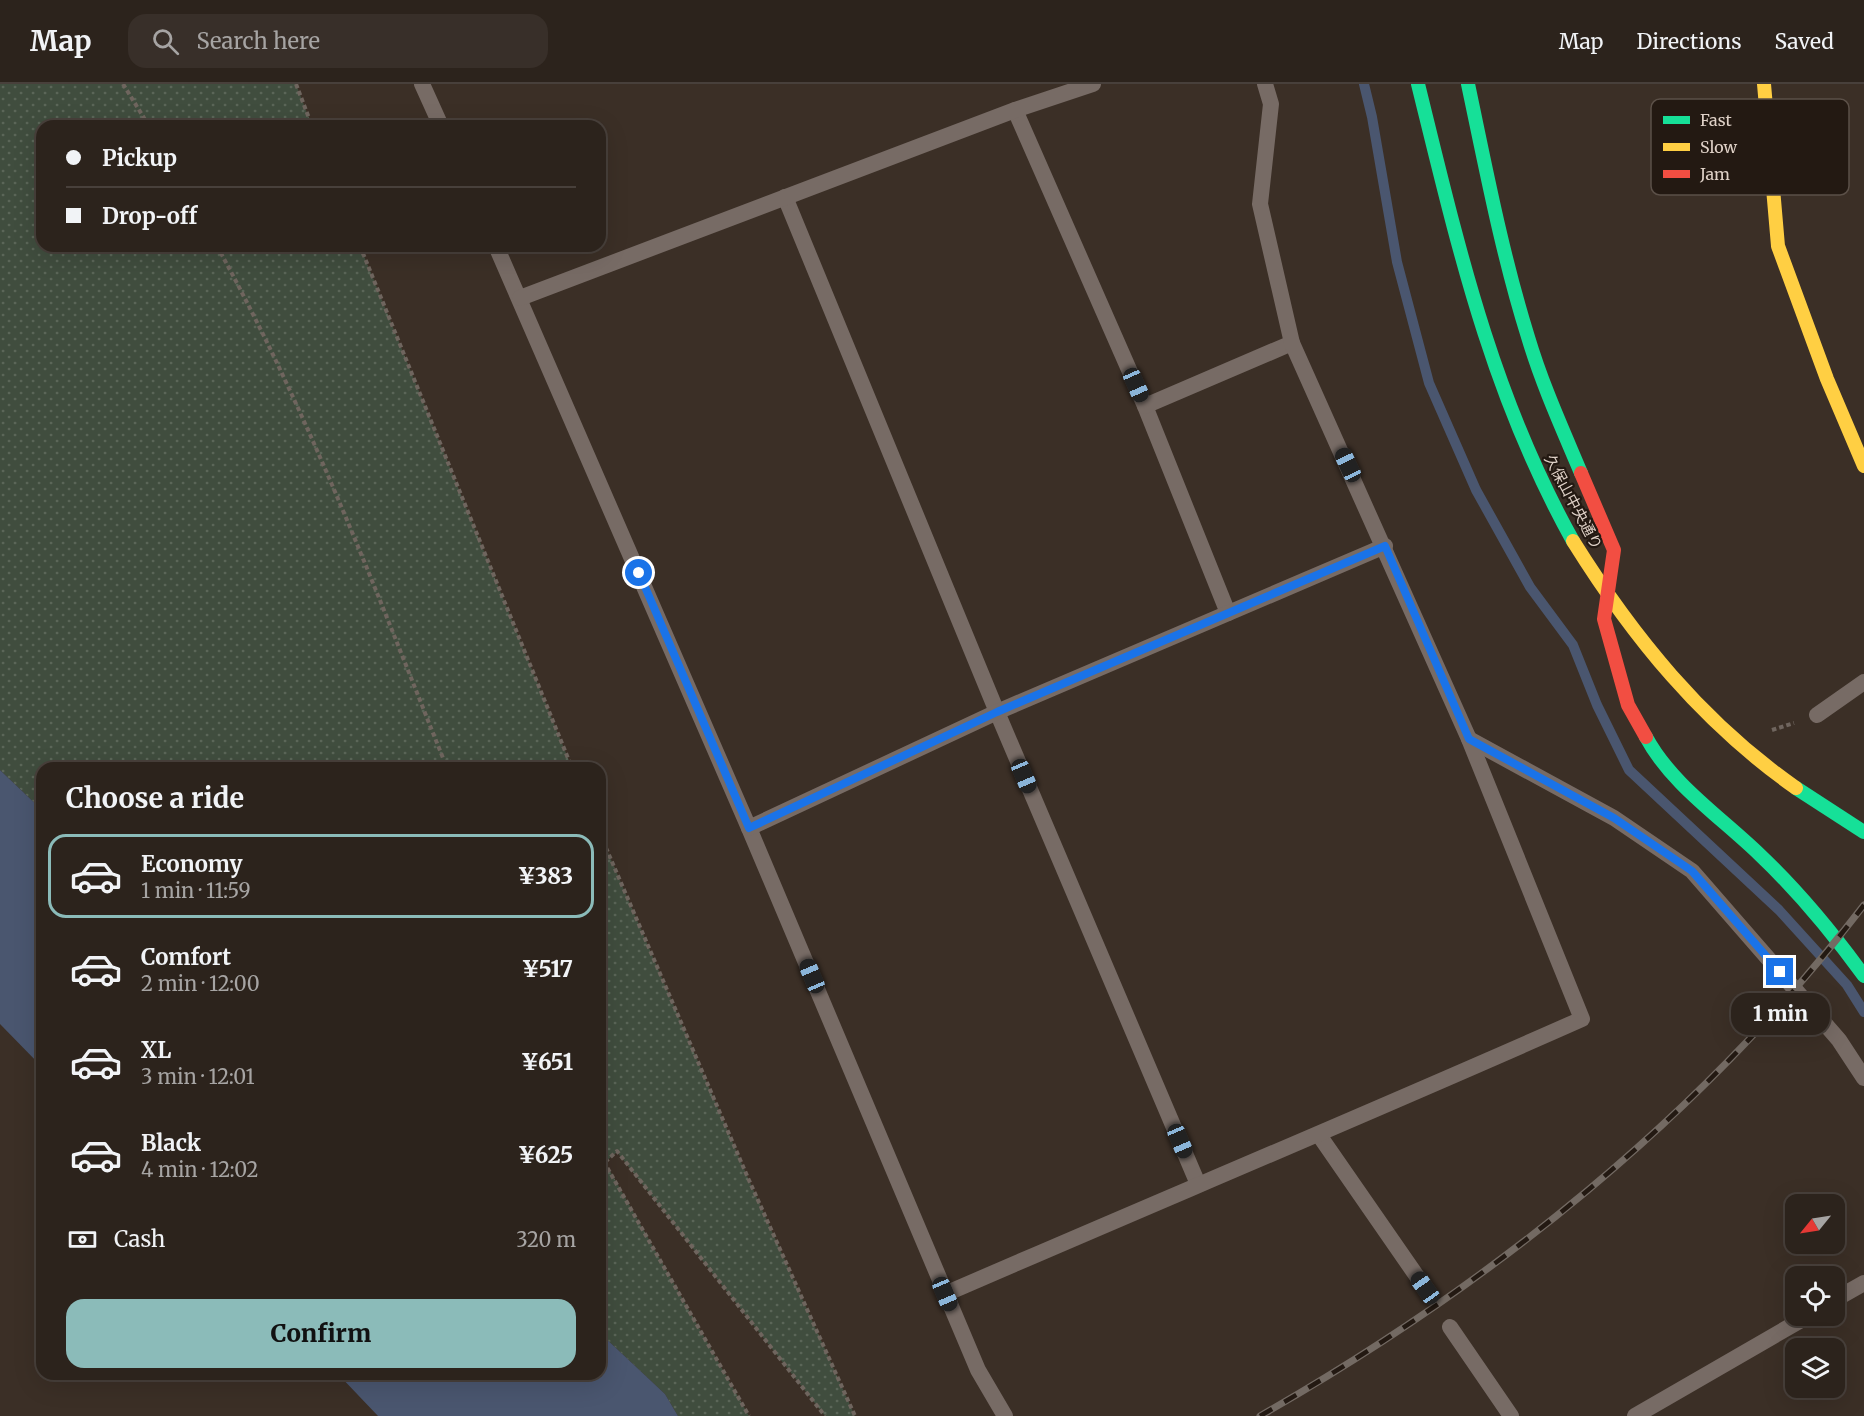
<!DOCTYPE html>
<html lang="en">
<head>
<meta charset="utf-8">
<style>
	body { margin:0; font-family:Merriweather,"Noto Sans JP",serif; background:#382f29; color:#f1f3f6; height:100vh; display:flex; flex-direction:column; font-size:22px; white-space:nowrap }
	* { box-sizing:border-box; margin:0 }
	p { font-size:20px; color:#a6a4a3 }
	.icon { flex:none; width:33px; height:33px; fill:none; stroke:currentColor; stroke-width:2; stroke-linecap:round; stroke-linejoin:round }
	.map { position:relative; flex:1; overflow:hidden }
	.details { position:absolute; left:36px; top:678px; width:570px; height:618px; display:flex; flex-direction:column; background:#2c231c; border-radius:18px; box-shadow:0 6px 24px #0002,0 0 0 2px #48403b }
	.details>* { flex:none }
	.banner { position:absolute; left:36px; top:36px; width:570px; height:132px; border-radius:18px; box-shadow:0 6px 24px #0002,0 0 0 2px #48403b; display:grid; align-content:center; height:132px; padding:0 30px; background:#2c231c }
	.needle { width:39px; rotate:240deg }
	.tools { position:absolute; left:1785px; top:1110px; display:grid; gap:12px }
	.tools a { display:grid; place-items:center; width:60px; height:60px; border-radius:12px; background:#2c231c; box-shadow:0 6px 24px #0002,0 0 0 2px #48403b; font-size:30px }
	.end { position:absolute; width:27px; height:27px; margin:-14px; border:8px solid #1a73e8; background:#fff; box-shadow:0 0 0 3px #fff }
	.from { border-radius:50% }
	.bubble { position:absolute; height:42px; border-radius:18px; background:#2c231c; box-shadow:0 6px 24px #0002,0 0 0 2px #48403b; font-size:20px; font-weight:800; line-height:42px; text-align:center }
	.car { position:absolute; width:18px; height:36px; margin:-18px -9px; border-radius:8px; box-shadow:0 0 4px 2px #0007; background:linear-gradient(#222 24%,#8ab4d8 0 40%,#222 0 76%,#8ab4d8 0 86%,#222 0) }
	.banner b { display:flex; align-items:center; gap:21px; height:57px; font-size:22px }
	.banner b+b { border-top:2px solid #48403b }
	.banner i { width:15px; height:15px; background:#f1f3f6 }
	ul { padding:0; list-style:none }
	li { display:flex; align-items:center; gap:18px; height:84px; margin:0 12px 9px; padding:0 18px; border:3px solid transparent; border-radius:18px }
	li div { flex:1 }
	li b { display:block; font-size:22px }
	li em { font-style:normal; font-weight:800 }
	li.active { border-color:#8bbbb9 }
	li>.icon { width:54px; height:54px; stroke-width:1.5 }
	h2 { padding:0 30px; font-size:27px; line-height:72px }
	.pay { display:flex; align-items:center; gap:15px; height:66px; padding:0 30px; font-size:22px }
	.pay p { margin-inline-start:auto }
	.cta { display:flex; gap:12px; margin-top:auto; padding:12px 30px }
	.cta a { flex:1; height:69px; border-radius:18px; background:#8bbbb9; color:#111; font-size:24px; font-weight:800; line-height:69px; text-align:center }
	header { display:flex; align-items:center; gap:36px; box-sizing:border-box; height:84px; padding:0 30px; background:#2c231c; border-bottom:2px solid #48403b }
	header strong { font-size:28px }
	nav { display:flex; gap:33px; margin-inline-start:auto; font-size:21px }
	.search { width:420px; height:54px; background:#382f29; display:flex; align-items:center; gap:15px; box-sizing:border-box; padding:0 21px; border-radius:18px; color:#a6a4a3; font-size:22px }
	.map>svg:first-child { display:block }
	.grass { fill:url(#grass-dots) }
	.water { fill:#4a566f }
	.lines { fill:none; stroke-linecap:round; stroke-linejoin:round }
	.stream { stroke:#4a566f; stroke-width:10 }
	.path { stroke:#6f655e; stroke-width:4; stroke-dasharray:4.5 3; stroke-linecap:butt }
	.lane { stroke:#776b65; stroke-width:16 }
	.fast { stroke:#16e098; stroke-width:14 }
	.slow { stroke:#ffcf43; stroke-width:14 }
	.jam { stroke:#f24e42; stroke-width:14 }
	.rail-casing { stroke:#736a63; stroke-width:7 }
	.rail { stroke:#231912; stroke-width:4.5; stroke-dasharray:14; stroke-linecap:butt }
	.route { stroke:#1a73e8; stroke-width:8 }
	.labels { text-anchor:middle; stroke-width:4.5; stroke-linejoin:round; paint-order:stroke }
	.street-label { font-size:15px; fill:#dfd1c7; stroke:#231912 }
	.key { fill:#231912; stroke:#5b5048; stroke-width:1.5 }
	.key-label { font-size:16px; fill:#dfd1c7 }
</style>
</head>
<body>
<header>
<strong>Map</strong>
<div class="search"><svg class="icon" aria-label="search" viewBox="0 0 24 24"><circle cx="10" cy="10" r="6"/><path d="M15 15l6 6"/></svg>Search here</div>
<nav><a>Map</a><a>Directions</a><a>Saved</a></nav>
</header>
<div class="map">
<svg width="1864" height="1332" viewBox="0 0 1864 1332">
	<defs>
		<pattern id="grass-dots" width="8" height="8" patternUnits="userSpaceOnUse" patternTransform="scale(1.5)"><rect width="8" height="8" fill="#404d3e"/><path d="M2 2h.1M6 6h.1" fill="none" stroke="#5b6658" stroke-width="1.8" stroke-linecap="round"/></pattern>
	</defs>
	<rect width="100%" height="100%" fill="#3b2f26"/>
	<g class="grass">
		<path d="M0 0H296L312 42H42V162H360L572 684H42V726L0 686Z"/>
		<path d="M600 750 748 1094 855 1332H825L617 1068 605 1078 749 1332H678L665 1310 600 1249Z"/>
	</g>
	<g class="water">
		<path d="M0 686 42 726V983L0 940Z"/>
		<path d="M600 1249 665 1310 678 1332H378L338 1290H600Z"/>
	</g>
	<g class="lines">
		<path class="stream" d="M1364 0 1372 33 1397 178 1429 299 1476 406 1530 503 1573 561 1597 621 1629 686 1779 826 1847 901 1864 928"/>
		<g class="path">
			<path d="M123 0 149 42"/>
			<path d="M296 0 312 42"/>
			<path d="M217 162C309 329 376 507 447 684"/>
			<path d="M360 162 572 684"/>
			<path d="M1772 646 1794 639"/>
			<path d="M600 750 748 1094 855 1332"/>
			<path d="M600 1071 749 1332"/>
			<path d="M605 1078 617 1067 825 1332"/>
		</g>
		<g class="lane">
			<path d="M422 0 441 42"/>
			<path d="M1015 26 1145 322 1228 529"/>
			<path d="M785 113 997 628 1198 1100"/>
			<path d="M496 162 749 744 978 1286 1005 1332"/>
			<path d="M520 214 1015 26 1093 0"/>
			<path d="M1145 322 1292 259"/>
			<path d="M1817 631 1864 598"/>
			<path d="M1469 655 1614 734 1692 787 1839 956 1864 994"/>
			<path d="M749 744 997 628 1385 462"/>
			<path d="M1319 1051 1425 1204"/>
			<path d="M945 1210C1157 1118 1370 1029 1582 935L1469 655 1292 259 1260 120 1271 20 1265 0"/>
			<path d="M1834 1216 1864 1199"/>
			<path d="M1450 1243 1511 1332"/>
			<path d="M1635 1332 1808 1232"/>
		</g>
		<g class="fast">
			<path d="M1418 0C1458 162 1491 310 1573 457"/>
			<path d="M1468 0C1486 85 1502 170 1528 253 1542 300 1562 344 1581 389"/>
			<path d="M1646 653C1671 700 1722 734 1760 771 1799 808 1832 848 1864 892"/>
			<path d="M1796 704 1864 748"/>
		</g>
		<g class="slow">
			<path d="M1764 0 1778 162 1827 295 1864 382"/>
			<path d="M1573 457C1633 553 1702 638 1796 704"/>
		</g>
		<path class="jam" d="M1581 389 1614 466 1604 535 1628 621 1646 653"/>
		<g class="rail-casing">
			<path id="rail" d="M1260 1332C1490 1201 1702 1032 1864 821"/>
		</g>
		<use href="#rail" class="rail"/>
	</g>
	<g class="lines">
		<path class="route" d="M639 489 749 744 997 628 1385 462 1469 655 1614 734 1692 787 1780 888"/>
	</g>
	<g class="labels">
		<g class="street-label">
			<text transform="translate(1573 418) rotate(62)" y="5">久保山中央通り</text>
		</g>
	</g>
	<rect x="1651" y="15" width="198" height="96" rx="9" class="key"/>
	<rect x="1663" y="32" width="27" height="8" fill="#16e098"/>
	<rect x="1663" y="59" width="27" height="8" fill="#ffcf43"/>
	<rect x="1663" y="86" width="27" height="8" fill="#f24e42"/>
	<g class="key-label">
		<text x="1700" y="42">Fast</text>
		<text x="1700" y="69">Slow</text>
		<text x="1700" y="96">Jam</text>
	</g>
</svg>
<div class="tools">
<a><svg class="needle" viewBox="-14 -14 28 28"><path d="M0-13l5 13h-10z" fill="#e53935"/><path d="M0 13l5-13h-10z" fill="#a6a4a3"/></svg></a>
<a><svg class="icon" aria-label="locate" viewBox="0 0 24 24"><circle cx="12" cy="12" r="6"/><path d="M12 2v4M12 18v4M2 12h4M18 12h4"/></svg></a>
<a><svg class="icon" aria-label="layers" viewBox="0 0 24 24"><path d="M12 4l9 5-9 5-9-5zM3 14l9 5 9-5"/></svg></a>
</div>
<i class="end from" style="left:639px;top:489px"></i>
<i class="end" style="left:1780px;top:888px"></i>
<div class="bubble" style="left:1731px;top:909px;width:99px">1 min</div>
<i class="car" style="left:1136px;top:301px;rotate:156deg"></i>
<i class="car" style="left:1348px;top:381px;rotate:335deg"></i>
<i class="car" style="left:1024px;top:692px;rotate:157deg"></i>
<i class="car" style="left:812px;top:892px;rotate:337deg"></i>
<i class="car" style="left:1180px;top:1057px;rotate:157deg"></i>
<i class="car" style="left:1425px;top:1204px;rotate:325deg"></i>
<i class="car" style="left:945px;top:1210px;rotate:157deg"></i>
<div class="banner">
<b><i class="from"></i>Pickup</b>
<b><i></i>Drop-off</b>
</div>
<section class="details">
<h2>Choose a ride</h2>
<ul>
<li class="active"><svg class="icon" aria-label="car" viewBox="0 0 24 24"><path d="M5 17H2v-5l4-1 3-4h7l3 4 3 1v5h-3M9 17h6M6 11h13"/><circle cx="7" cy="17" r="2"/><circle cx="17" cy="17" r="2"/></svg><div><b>Economy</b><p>1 min · 11:59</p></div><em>¥383</em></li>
<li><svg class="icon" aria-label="car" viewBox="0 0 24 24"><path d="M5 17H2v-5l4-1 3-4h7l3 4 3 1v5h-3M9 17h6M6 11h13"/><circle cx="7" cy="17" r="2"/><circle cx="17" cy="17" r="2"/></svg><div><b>Comfort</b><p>2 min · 12:00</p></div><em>¥517</em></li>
<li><svg class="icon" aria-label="car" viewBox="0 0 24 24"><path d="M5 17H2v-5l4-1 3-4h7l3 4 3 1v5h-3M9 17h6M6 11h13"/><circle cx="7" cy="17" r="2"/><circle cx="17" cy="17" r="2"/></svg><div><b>XL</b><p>3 min · 12:01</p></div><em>¥651</em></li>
<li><svg class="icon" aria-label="car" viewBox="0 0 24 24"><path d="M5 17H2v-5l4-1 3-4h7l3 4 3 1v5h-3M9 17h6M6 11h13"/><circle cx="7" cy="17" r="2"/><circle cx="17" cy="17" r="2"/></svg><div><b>Black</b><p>4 min · 12:02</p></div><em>¥625</em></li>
</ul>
<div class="pay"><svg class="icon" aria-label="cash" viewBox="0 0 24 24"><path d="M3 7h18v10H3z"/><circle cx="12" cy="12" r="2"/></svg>Cash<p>320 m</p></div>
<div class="cta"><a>Confirm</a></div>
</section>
</div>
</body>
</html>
